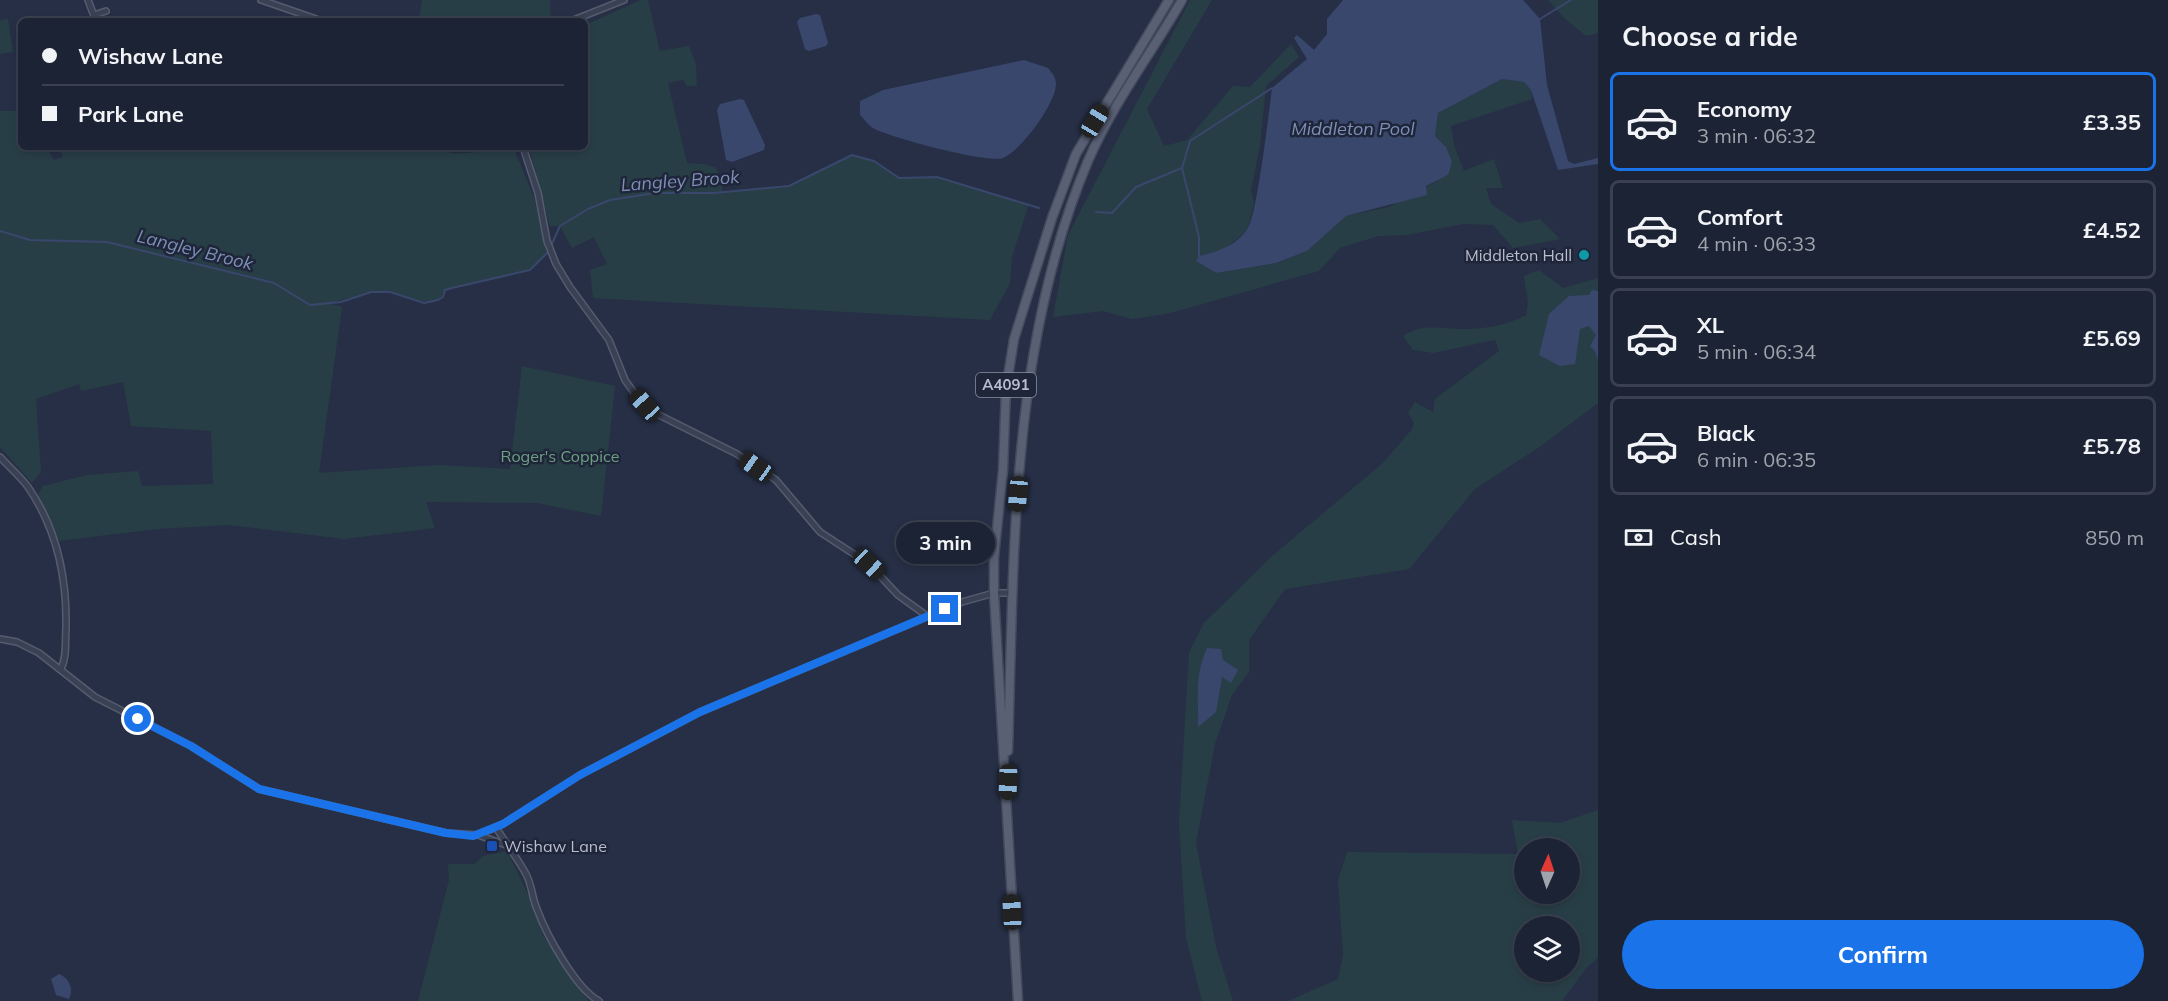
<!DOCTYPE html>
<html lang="en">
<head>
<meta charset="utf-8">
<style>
	body { margin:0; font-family:Mulish,sans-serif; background:#252b3c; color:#f1f3f6; height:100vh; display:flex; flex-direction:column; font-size:22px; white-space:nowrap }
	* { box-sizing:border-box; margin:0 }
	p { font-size:20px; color:#a0a4ac }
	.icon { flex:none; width:33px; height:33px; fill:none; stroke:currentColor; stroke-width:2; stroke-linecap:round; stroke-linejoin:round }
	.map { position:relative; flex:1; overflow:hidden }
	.drawer { display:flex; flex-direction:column; background:#1c2334; width:570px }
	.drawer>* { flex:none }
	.hud { position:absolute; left:18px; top:18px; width:570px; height:132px; border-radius:9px; box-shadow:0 3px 9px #0003,0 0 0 2px #3a404f; display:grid; align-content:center; height:132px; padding:0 24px; background:#1c2334 }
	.needle { width:39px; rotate:3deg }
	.controls { position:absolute; left:1514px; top:838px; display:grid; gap:12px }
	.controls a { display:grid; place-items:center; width:66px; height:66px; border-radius:50%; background:#1c2334; box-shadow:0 3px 9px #0003,0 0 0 2px #3a404f; font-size:30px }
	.end { position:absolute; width:27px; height:27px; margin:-14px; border:8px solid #1a73e8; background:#fff; box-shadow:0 0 0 3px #fff }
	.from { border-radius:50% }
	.bubble { position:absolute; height:42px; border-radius:21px; background:#1c2334; box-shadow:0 3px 9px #0003,0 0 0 2px #3a404f; font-size:20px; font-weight:700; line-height:42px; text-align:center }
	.car { position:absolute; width:18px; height:36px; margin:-18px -9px; border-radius:8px; box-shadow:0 0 4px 2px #0007; background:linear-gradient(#222 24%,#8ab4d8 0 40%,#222 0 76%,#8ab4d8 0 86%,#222 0) }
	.hud b { display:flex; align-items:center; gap:21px; height:57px; font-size:22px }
	.hud b+b { border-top:2px solid #3a404f }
	.hud i { width:15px; height:15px; background:#f1f3f6 }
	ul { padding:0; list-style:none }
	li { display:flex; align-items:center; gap:18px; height:99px; margin:0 12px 9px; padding:0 12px; border:3px solid #3a404f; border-radius:9px }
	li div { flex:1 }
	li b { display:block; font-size:22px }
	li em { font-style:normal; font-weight:700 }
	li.active { border-color:#1a73e8 }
	li>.icon { width:54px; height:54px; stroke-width:1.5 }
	h2 { padding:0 24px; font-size:27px; line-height:72px }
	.pay { display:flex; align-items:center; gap:15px; height:66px; padding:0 24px; font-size:22px }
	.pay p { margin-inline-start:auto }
	.action { display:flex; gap:12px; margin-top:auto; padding:12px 24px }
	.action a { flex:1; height:69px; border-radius:36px; background:#1a73e8; color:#fff; font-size:24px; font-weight:700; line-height:69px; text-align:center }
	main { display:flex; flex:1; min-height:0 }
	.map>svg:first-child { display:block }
	.green { fill:#283e46; fill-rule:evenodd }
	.water { fill:#39476d }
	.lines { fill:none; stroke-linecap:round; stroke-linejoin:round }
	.stream { stroke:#39476d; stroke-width:2 }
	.street-casing { stroke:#565c6f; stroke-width:8 }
	.primary-casing { stroke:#444a5e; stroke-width:11 }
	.street { stroke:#3b4155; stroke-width:5 }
	.primary { stroke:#596074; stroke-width:8 }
	.route { stroke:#1a73e8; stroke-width:8 }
	.culture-dot { fill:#0f9aa8; stroke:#1f263a; stroke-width:2 }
	.transit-dot { fill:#1a4fb4; stroke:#1f263a; stroke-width:2 }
	.labels { text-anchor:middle; stroke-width:5; stroke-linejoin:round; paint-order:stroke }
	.shield { fill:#1f263a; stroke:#8b90a2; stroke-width:1.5 }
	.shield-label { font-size:15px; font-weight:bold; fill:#b9bdce }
	.poi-label { font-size:16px; fill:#b9bdce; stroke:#1f263a; text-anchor:end }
	.park-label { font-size:16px; fill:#6ea082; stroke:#1f263a }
	.water-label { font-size:18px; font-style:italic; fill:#7e8eb6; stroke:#1f263a }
</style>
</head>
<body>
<main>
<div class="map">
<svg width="1598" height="1001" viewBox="0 0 1598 1001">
	<rect width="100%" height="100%" fill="#262f45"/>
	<g class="green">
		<path d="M422 0H550L551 20 419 21Z"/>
		<path d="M641 0H648L660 51 689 46 696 64 697 86H687L683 80 668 83 687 163 705 164 716 168 722 182V192L789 186 852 155 874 161 899 178 937 177 1029 204 1012 257 1010 283 990 320 593 298 590 270 607 264 594 237 572 248 560 226H550L529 147H585V25Z"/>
		<path d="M1190 0H1212L1147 109 1164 146 1187 140 1233 86 1250 87 1291 44 1299 57 1266 86 1260 146 1251 190 1254 203 1248 230 1222 251 1199 256 1197 261 1216 273 1277 263 1307 251 1346 216 1389 207 1448 175 1446 147 1435 136 1438 113 1502 79 1524 82 1531 90 1532 99 1451 126 1454 145 1464 171 1494 159 1503 188H1486L1491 204 1519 223 1540 219 1560 239 1513 248 1493 225 1464 224 1406 235 1379 236 1340 248 1319 271 1167 314 1132 319 1103 311 1053 317 1068 235Z"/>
		<path d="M1548 0H1598V33L1586 36 1564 18Z"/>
		<path d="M8 19 13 52 0 54V20Z"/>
		<path d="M0 111H21V147H46L54 160 63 157 60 147H437C453 161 493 147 513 147L534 197 547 255 530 270 446 290 438 300C415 305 409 294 388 292 368 290 348 300 328 303L342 307 319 473 439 465 510 469 522 366 615 386 601 516 537 503 426 502 435 528 344 539 229 525 157 529 58 541 38 494 43 486 87 475 138 471 142 486 213 484 211 431 131 426 123 382 81 391 79 384 36 399 41 472 32 483 0 447Z"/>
		<path d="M1539 270 1563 288 1598 278V403L1541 446 1475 489 1409 569 1285 589 1249 640V672L1232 695 1215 744 1196 843 1216 947 1233 1001H1202L1186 938 1179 823 1189 653 1204 623 1272 556 1383 463 1412 429 1414 423 1408 413 1415 402 1433 412 1435 399 1499 351 1495 340 1433 353 1413 350 1403 336C1425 322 1442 330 1467 329 1487 329 1509 324 1526 315L1528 302 1524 276Z"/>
		<path d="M1598 810V958L1587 967 1562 1001H1288L1338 979 1343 955 1338 880 1347 852 1518 854 1512 820 1560 823ZM1524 849H1569V894H1524ZM1524 927H1569V972H1524Z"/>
		<path d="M507 851 530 898 543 935 588 1001H418L449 880 448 864H475L483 856Z"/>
	</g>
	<g class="water">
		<path d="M1343 0H1523L1540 19 1547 85 1568 161 1574 164 1598 158V164L1558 170 1531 90 1524 82 1502 79 1438 113 1435 136 1446 147 1452 162 1448 175 1426 186 1427 195 1346 216 1307 251 1276 263 1216 273 1196 261 1199 256C1217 252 1235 246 1247 230 1257 218 1269 111 1272 88L1307 59 1294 38 1297 35 1314 50 1327 34V19Z"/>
		<path d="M816 14 820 15 828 43 826 46 809 51 805 49 797 22 800 18Z"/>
		<path d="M1024 60 1048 68C1052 73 1056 77 1056 84 1056 103 1021 151 1003 158 989 164 888 137 873 128 868 125 864 119 860 115V101L883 90Z"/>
		<path d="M740 99 744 100 765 145 764 150 732 162 726 160 717 110 720 104Z"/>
		<path d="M1592 290 1598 291V360L1595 351 1590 346 1596 335 1589 326 1580 329 1575 364 1560 366 1539 355 1549 314 1569 296 1589 295Z"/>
		<path d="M1207 648 1221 649 1223 660 1238 670 1231 683 1222 677 1216 712 1198 727C1199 696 1194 678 1207 648Z"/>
		<path d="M59 974C69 978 74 989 69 999L56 995 51 979Z"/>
	</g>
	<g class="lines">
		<g class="stream">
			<path d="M1540 19 1571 0"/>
			<path d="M1182 168 1190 141 1272 88"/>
			<path d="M1096 212 1112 213 1136 187 1182 168 1199 237V256"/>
			<path d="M0 231 30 240 107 242 274 283 310 305 341 302 371 292H390L424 303 438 300 443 297 445 290 452 288 530 270 549 251"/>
			<path d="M551 246 560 226 588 209 610 200 655 193H714L789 186 852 155 874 161 899 178 937 177 1039 208"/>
		</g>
		<g class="street-casing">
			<g id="street">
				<path d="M88 0 96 21"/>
				<path d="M261 0 322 21"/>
				<path d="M94 15 106 11"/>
				<path d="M571 21 624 0"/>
				<path d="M523 147 538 193 547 241 556 264 570 287 609 340 625 380 635 394 659 415 737 454 776 480 820 532 869 564 898 595 927 616"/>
				<path d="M0 457C9 467 20 476 28 487 57 529 67 579 66 628 65 642 67 657 61 669"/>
				<path d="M0 639 17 642 39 653 95 697 191 746 259 789 446 833 478 835 506 845"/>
				<path d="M496 827C505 843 517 857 526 874 532 885 532 898 537 909 546 934 576 989 599 1001"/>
				<path d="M478 835 503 824 580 775 700 712 962 602 994 593H1013"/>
			</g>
		</g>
		<g class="primary-casing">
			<g id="primary">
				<path d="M1008 751C1014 555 1010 345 1088 161 1113 103 1151 54 1182 0"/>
				<path d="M1018 1001 994 593V558L1003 470 1006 389 1014 339 1052 218 1076 154 1169 0"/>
			</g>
		</g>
		<use href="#street" class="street"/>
		<use href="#primary" class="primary"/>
	</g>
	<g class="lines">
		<path class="route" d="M138 719 191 746 259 789 446 833 473 836 503 824 580 775 700 712 945 609"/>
	</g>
	<circle class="culture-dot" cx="1584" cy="255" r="6"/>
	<rect class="transit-dot" x="486" y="840" width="12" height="12" rx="3"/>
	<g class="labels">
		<rect class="shield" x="976" y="373" width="60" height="24" rx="4.5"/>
		<g class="shield-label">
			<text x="1006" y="390">A4091</text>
		</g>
		<g class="poi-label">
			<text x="1572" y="261">Middleton Hall</text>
			<text x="504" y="852" text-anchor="start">Wishaw Lane</text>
		</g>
		<g class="park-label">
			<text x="560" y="462">Roger's Coppice</text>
		</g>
		<g class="water-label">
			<text x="1353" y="135">Middleton Pool</text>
			<text transform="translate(680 181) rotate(-4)" y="6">Langley Brook</text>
			<text transform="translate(195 250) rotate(14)" y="6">Langley Brook</text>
		</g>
	</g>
</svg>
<div class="controls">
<a><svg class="needle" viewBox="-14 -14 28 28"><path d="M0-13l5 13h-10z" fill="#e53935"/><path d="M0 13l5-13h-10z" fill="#a0a4ac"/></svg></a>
<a><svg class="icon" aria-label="layers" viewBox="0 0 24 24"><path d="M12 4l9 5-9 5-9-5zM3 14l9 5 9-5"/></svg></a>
</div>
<i class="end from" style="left:138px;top:719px"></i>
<i class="end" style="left:945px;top:609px"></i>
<div class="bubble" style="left:896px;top:522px;width:99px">3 min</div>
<i class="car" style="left:1095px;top:121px;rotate:31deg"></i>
<i class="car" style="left:645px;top:405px;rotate:318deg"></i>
<i class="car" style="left:756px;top:467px;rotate:305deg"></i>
<i class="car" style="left:1018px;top:494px;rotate:185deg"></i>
<i class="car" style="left:869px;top:564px;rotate:133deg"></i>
<i class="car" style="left:1008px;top:782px;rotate:182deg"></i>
<i class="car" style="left:1012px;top:912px;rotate:357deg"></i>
<div class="hud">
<b><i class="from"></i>Wishaw Lane</b>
<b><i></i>Park Lane</b>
</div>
</div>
<section class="drawer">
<h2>Choose a ride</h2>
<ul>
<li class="active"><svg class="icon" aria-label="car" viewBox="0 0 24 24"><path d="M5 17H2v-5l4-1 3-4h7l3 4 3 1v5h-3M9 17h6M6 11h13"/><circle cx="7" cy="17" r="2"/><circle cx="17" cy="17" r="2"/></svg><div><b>Economy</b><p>3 min · 06:32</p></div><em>£3.35</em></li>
<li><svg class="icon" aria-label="car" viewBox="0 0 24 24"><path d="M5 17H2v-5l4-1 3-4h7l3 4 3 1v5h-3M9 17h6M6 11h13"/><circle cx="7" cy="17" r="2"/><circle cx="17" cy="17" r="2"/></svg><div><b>Comfort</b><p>4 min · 06:33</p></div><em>£4.52</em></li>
<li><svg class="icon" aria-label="car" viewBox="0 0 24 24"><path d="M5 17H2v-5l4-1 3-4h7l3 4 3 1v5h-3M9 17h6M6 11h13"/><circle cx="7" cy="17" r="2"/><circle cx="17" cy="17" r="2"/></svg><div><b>XL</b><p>5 min · 06:34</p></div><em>£5.69</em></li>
<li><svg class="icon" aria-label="car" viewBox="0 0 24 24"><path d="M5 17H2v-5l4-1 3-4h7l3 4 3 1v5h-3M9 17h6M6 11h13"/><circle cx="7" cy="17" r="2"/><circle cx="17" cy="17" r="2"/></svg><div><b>Black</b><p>6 min · 06:35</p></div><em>£5.78</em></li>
</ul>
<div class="pay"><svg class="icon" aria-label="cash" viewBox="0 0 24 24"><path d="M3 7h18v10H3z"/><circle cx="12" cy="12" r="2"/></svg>Cash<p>850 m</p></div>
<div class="action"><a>Confirm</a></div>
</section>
</main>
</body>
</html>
